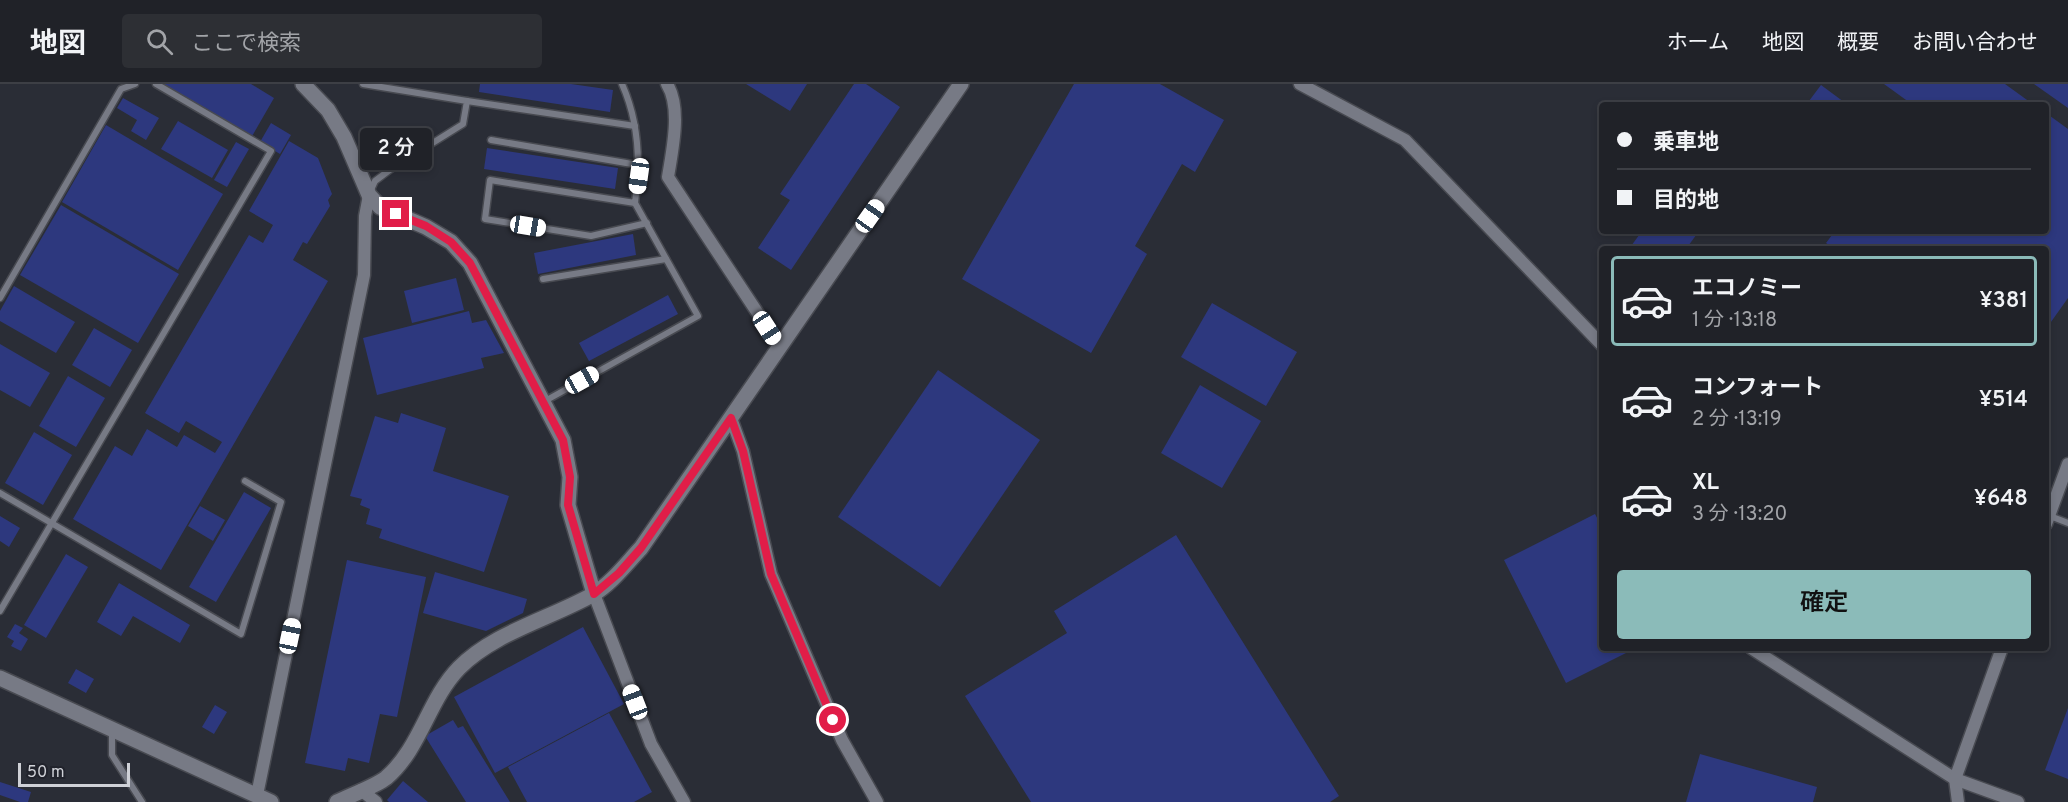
<!DOCTYPE html>
<html lang="ja">
<head>
<meta charset="utf-8">
<style>
	body { margin:0; font-family:Overpass,"Noto Sans JP",sans-serif; background:#2d2f34; color:#f1f3f6; height:100vh; display:flex; flex-direction:column; font-size:22px; white-space:nowrap }
	* { box-sizing:border-box; margin:0 }
	p { font-size:20px; color:#a2a4a8 }
	.icon { flex:none; width:33px; height:33px; fill:none; stroke:currentColor; stroke-width:2; stroke-linecap:round; stroke-linejoin:round }
	.map { position:relative; flex:1; overflow:hidden }
	.panel { position:absolute; left:1599px; top:162px; width:450px; height:405px; display:flex; flex-direction:column; background:#202228; border-radius:6px; box-shadow:0 3px 9px #0003,0 0 0 2px #3d3f45 }
	.panel>* { flex:none }
	.banner { position:absolute; left:1599px; top:18px; width:450px; height:132px; border-radius:6px; box-shadow:0 3px 9px #0003,0 0 0 2px #3d3f45; display:grid; align-content:center; height:132px; padding:0 18px; background:#202228 }
	.scale { position:absolute; left:18px; bottom:15px; width:112px; box-sizing:border-box; padding-left:6px; border:3px solid #cfd1d7; border-top:0; font-size:16px; line-height:21px; white-space:nowrap; color:#cfd1d7; -webkit-text-stroke:4px #21232c; paint-order:stroke }
	.end { position:absolute; width:27px; height:27px; margin:-14px; border:8px solid #e11d48; background:#fff; box-shadow:0 0 0 3px #fff }
	.from { border-radius:50% }
	.bubble { position:absolute; height:42px; border-radius:6px; background:#202228; box-shadow:0 3px 9px #0003,0 0 0 2px #3d3f45; font-size:20px; font-weight:600; line-height:42px; text-align:center }
	.car { position:absolute; width:18px; height:36px; margin:-18px -9px; border-radius:8px; box-shadow:0 0 4px 2px #0007; background:linear-gradient(#fff 24%,#345 0 40%,#fff 0 76%,#345 0 86%,#fff 0) }
	.banner b { display:flex; align-items:center; gap:21px; height:57px; font-size:22px }
	.banner b+b { border-top:2px solid #3d3f45 }
	.banner i { width:15px; height:15px; background:#f1f3f6 }
	ul { padding:10px 0 0; list-style:none }
	li { display:flex; align-items:center; gap:18px; height:90px; margin:0 12px 9px; padding:0 6px; border:3px solid transparent; border-radius:6px }
	li div { flex:1 }
	li b { display:block; font-size:22px }
	li em { font-style:normal; font-weight:600 }
	li.selected { border-color:#8bbbb9 }
	li>.icon { width:54px; height:54px; stroke-width:1.5 }
	.primary-button { display:flex; gap:12px; margin-top:auto; padding:12px 18px }
	.primary-button a { flex:1; height:69px; border-radius:6px; background:#8bbbb9; color:#111; font-size:24px; font-weight:600; line-height:69px; text-align:center }
	header { display:flex; align-items:center; gap:36px; box-sizing:border-box; height:84px; padding:0 30px; background:#202228; border-bottom:2px solid #3d3f45 }
	header strong { font-size:28px }
	nav { display:flex; gap:33px; margin-inline-start:auto; font-size:21px }
	.search { width:420px; height:54px; background:#2d2f34; display:flex; align-items:center; gap:15px; box-sizing:border-box; padding:0 21px; border-radius:6px; color:#a2a4a8; font-size:22px }
	.map>svg:first-child { display:block }
	.building { fill:#2d387e }
	.lines { fill:none; stroke-linecap:round; stroke-linejoin:round }
	.service-casing { stroke:#484a51; stroke-width:9 }
	.minor-casing { stroke:#484a51; stroke-width:15 }
	.tertiary-casing { stroke:#484a51; stroke-width:18 }
	.service { stroke:#777a85; stroke-width:6 }
	.minor { stroke:#777a85; stroke-width:12 }
	.tertiary { stroke:#777a85; stroke-width:15 }
	.route { stroke:#e11d48; stroke-width:8 }
</style>
</head>
<body>
<header>
<strong>地図</strong>
<div class="search"><svg class="icon" aria-label="search" viewBox="0 0 24 24"><circle cx="10" cy="10" r="6"/><path d="M15 15l6 6"/></svg>ここで検索</div>
<nav><a>ホーム</a><a>地図</a><a>概要</a><a>お問い合わせ</a></nav>
</header>
<div class="map">
<svg width="2068" height="718" viewBox="0 0 2068 718">
	<rect width="100%" height="100%" fill="#2a2d36"/>
	<g class="building">
		<path d="M159 0H251L274 14 251 54Z"/>
		<path d="M480 0H571L613 6 610 28 479 8Z"/>
		<path d="M746 0H807L790 27Z"/>
		<path d="M854 0H866L900 23 791 186 758 164 790 116 780 110Z"/>
		<path d="M1074 0H1160L1224 36 1195 88 1182 80 1135 162 1147 170 1091 269 962 195Z"/>
		<path d="M1884 0H2005L2034 21H1913Z"/>
		<path d="M2034 0H2068V24Z"/>
		<path d="M1821 1 1848 21H1806Z"/>
		<path d="M123 14 159 34 146 56 131 47 137 36 117 24Z"/>
		<path d="M2046 29 2068 45V214L2046 245V165H1835L1826 159 1835 147H2046Z"/>
		<path d="M178 37 228 66 212 94 161 65Z"/>
		<path d="M271 39 291 51 280 70 260 58Z"/>
		<path d="M106 41 223 110 178 186 62 118Z"/>
		<path d="M289 57 318 74 332 110 328 116 330 122 307 160 303 158 293 176 328 197 161 486 73 435 115 362 132 372 147 345 177 363 184 351 215 369 222 358 186 337 179 349 145 329 249 151 263 159 273 141 249 127Z"/>
		<path d="M236 58 249 65 227 103 214 96Z"/>
		<path d="M487 64 618 84 615 105 484 85Z"/>
		<path d="M61 121 179 190 138 259 20 191Z"/>
		<path d="M1642 147H1699L1686 165H1629Z"/>
		<path d="M633 150 636 171 538 190 534 169Z"/>
		<path d="M456 194 464 226 412 239 404 207Z"/>
		<path d="M14 202 75 238 56 269 0 237V227Z"/>
		<path d="M668 211 678 230 589 277 579 259Z"/>
		<path d="M1212 219 1297 268 1266 322 1181 273Z"/>
		<path d="M469 227 472 239 486 236 504 269 481 274 484 284 377 311 363 254Z"/>
		<path d="M94 244 132 266 110 303 72 281Z"/>
		<path d="M0 260 50 289 30 323 0 306Z"/>
		<path d="M938 286 1040 356 940 503 838 433Z"/>
		<path d="M68 292 105 314 76 363 39 342Z"/>
		<path d="M1200 301 1261 337 1222 404 1161 369Z"/>
		<path d="M401 329 446 344 433 387 509 412 484 488 379 454 382 445 366 440 370 425 360 421 362 415 350 412 375 332 398 339Z"/>
		<path d="M34 348 72 371 43 421 5 399Z"/>
		<path d="M244 408 271 424 216 518 189 503Z"/>
		<path d="M200 422 225 436 213 457 188 442Z"/>
		<path d="M1595 430 1602 443V564H1636L1566 599 1504 476Z"/>
		<path d="M0 432 20 444 9 463 0 457Z"/>
		<path d="M1176 451 1339 712 1330 718H1031L965 612 1067 549 1054 527Z"/>
		<path d="M66 470 88 483 46 554 24 541Z"/>
		<path d="M347 476 426 493 397 633 380 630 369 679 348 674 345 687 305 679Z"/>
		<path d="M435 488 527 515 523 529 486 547 423 529Z"/>
		<path d="M119 499 190 541 180 559 133 532 121 552 97 538Z"/>
		<path d="M15 540 23 544 19 549 28 555 21 567 11 562 14 557 7 553Z"/>
		<path d="M583 543 624 620 495 689 454 613Z"/>
		<path d="M76 585 94 595 86 609 68 599Z"/>
		<path d="M215 621 227 628 214 650 202 643Z"/>
		<path d="M2068 624V695L2045 686Z"/>
		<path d="M609 629 652 708 634 718H527L508 683Z"/>
		<path d="M453 636 458 644 463 642 510 718H466L425 652Z"/>
		<path d="M1700 670 1817 703 1813 718H1686Z"/>
		<path d="M403 697 428 718H389L387 716Z"/>
		<path d="M0 698 31 708 28 718H20L0 711Z"/>
	</g>
	<g class="lines">
		<g class="service-casing">
			<g id="service">
				<path d="M363 0 467 17 463 40 391 85 375 97 370 108"/>
				<path d="M622 0C639 38 641 77 635 119L490 96 485 135 591 152 647 139"/>
				<path d="M467 17 635 42"/>
				<path d="M491 56 638 81"/>
				<path d="M543 195 666 175"/>
				<path d="M0 214 121 5 135 0"/>
				<path d="M545 317 698 232 635 119"/>
				<path d="M0 409 241 550 281 418 245 397"/>
				<path d="M2050 432 2068 439"/>
				<path d="M0 527 271 67 156 0"/>
				<path d="M112 646V671L142 718"/>
			</g>
		</g>
		<g class="minor-casing">
			<g id="minor">
				<path d="M667 0C682 24 672 67 668 93L780 263"/>
				<path d="M1300 0 1405 56 1602 261"/>
				<path d="M731 334 743 367 771 490 842 656 877 718"/>
				<path d="M2046 440 2068 380"/>
				<path d="M594 510 651 660 684 718"/>
				<path d="M1751 564 1955 695 2018 718"/>
				<path d="M361 706 376 718"/>
				<path d="M260 718 257 711 364 191 365 132 369 111"/>
				<path d="M1958 718 1955 695 2002 564"/>
			</g>
		</g>
		<g class="tertiary-casing">
			<g id="tertiary">
				<path d="M303 0 328 26 344 53 369 111 380 123 426 143 451 158 470 179 563 356 570 393 568 421 594 510"/>
				<path d="M0 594 271 718"/>
				<path d="M337 718C349 712 376 702 386 694 421 664 428 616 459 584 493 549 549 535 592 511 611 500 626 480 641 464L961 0"/>
			</g>
		</g>
		<use href="#service" class="service"/>
		<use href="#minor" class="minor"/>
		<use href="#tertiary" class="tertiary"/>
	</g>
	<g class="lines">
		<path class="route" d="M396 130 426 142 451 158 470 179 563 356 570 393 568 421 594 510 619 489 641 464 731 334 743 367 771 490 833 636"/>
	</g>
</svg>
<div class="scale">50 m</div>
<i class="end from" style="left:833px;top:636px"></i>
<i class="end" style="left:396px;top:130px"></i>
<div class="bubble" style="left:360px;top:44px;width:72px">2 分</div>
<i class="car" style="left:639px;top:92px;rotate:188deg"></i>
<i class="car" style="left:870px;top:132px;rotate:35deg"></i>
<i class="car" style="left:528px;top:142px;rotate:99deg"></i>
<i class="car" style="left:767px;top:244px;rotate:147deg"></i>
<i class="car" style="left:582px;top:296px;rotate:61deg"></i>
<i class="car" style="left:290px;top:552px;rotate:12deg"></i>
<i class="car" style="left:635px;top:618px;rotate:339deg"></i>
<div class="banner">
<b><i class="from"></i>乗車地</b>
<b><i></i>目的地</b>
</div>
<section class="panel">
<ul>
<li class="selected"><svg class="icon" aria-label="car" viewBox="0 0 24 24"><path d="M5 17H2v-5l4-1 3-4h7l3 4 3 1v5h-3M9 17h6M6 11h13"/><circle cx="7" cy="17" r="2"/><circle cx="17" cy="17" r="2"/></svg><div><b>エコノミー</b><p>1 分 · 13:18</p></div><em>¥381</em></li>
<li><svg class="icon" aria-label="car" viewBox="0 0 24 24"><path d="M5 17H2v-5l4-1 3-4h7l3 4 3 1v5h-3M9 17h6M6 11h13"/><circle cx="7" cy="17" r="2"/><circle cx="17" cy="17" r="2"/></svg><div><b>コンフォート</b><p>2 分 · 13:19</p></div><em>¥514</em></li>
<li><svg class="icon" aria-label="car" viewBox="0 0 24 24"><path d="M5 17H2v-5l4-1 3-4h7l3 4 3 1v5h-3M9 17h6M6 11h13"/><circle cx="7" cy="17" r="2"/><circle cx="17" cy="17" r="2"/></svg><div><b>XL</b><p>3 分 · 13:20</p></div><em>¥648</em></li>
</ul>
<div class="primary-button"><a>確定</a></div>
</section>
</div>
</body>
</html>
